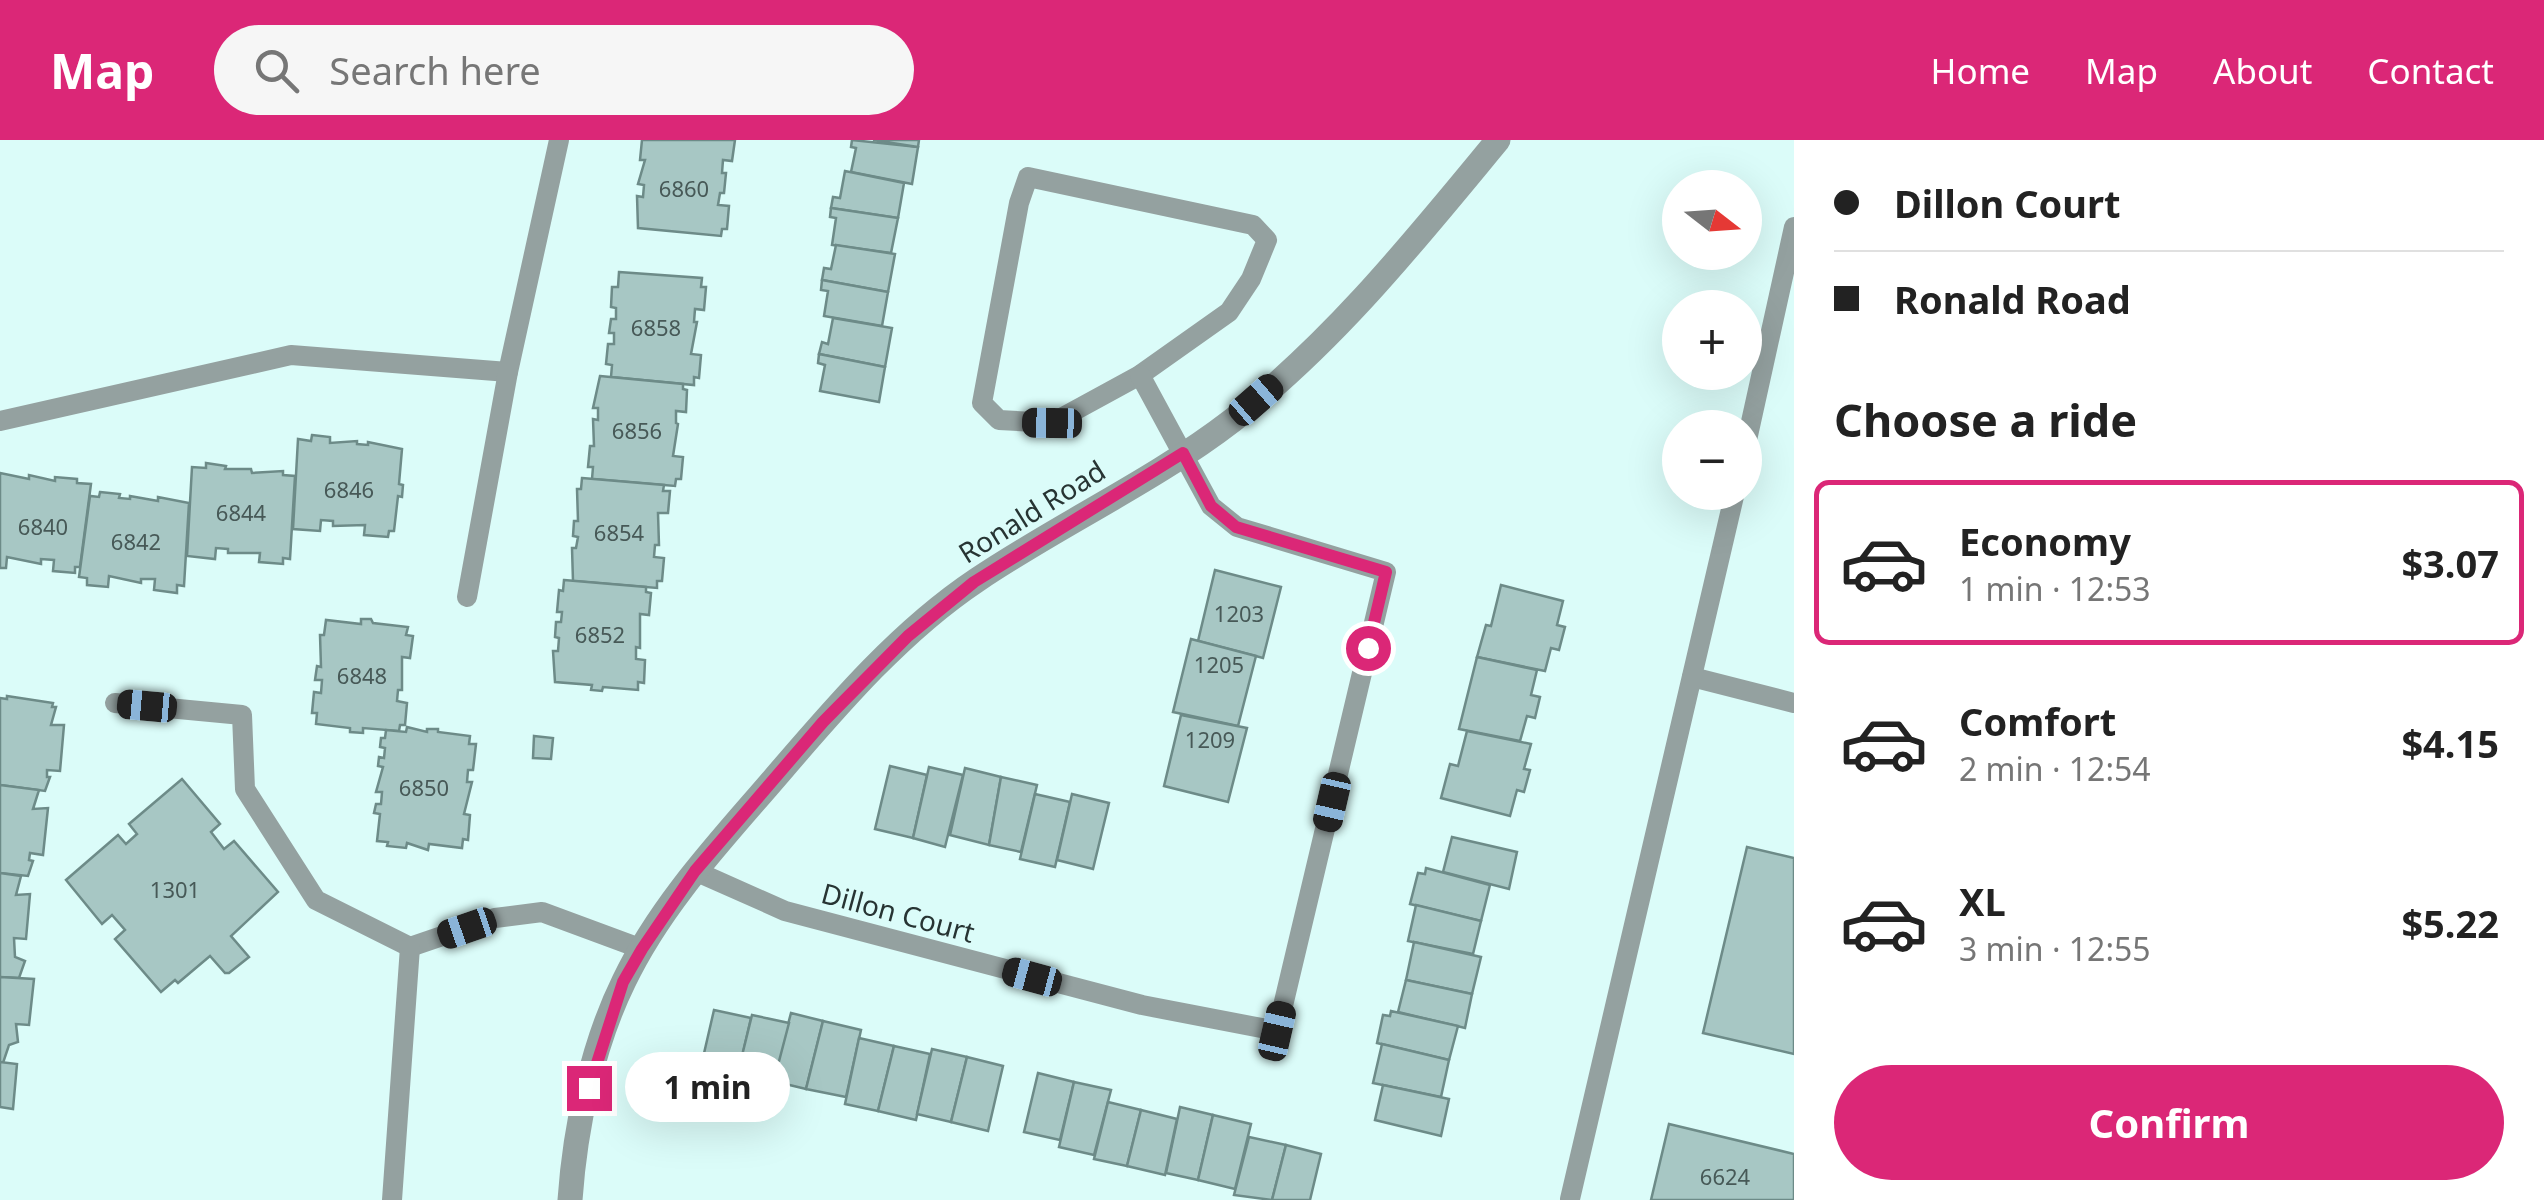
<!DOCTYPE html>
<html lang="en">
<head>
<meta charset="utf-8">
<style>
	body { margin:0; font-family:"Noto Sans",sans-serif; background:#f6f6f6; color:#222; height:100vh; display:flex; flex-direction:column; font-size:38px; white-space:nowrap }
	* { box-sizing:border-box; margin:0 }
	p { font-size:32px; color:#767676 }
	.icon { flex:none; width:55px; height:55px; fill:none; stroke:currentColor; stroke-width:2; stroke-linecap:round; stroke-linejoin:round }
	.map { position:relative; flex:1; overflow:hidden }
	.sheet { display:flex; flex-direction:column; background:#fff; width:750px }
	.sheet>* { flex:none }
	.top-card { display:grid; align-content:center; height:220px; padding:0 40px; background:#fff }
	.needle { width:65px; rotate:107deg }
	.buttons { position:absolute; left:1662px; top:30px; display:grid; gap:20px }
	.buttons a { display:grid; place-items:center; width:100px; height:100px; border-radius:50%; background:#fff; box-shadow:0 10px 40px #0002; font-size:50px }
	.end { position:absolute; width:45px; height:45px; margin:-22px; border:12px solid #db2777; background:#fff; box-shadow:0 0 0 5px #fff }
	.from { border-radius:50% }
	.bubble { position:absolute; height:70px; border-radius:35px; background:#fff; box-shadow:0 10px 40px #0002; font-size:32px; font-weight:700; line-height:70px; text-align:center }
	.car { position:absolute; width:30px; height:60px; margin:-30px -15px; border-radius:12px; box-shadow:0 0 8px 2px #0007; background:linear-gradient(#222 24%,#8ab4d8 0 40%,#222 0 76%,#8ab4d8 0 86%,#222 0) }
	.top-card b { display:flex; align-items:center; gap:35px; height:95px; font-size:38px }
	.top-card b+b { border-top:2px solid #e0e0e0 }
	.top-card i { width:25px; height:25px; background:#222 }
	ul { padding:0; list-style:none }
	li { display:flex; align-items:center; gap:30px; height:165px; margin:0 20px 15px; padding:0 20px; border:5px solid transparent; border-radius:15px }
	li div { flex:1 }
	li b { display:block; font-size:38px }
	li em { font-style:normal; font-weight:700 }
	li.selected { border-color:#db2777 }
	li>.icon { width:90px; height:90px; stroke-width:1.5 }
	h2 { padding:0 40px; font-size:45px; line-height:120px }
	.primary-button { display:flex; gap:20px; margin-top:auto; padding:20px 40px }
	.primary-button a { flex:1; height:115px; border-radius:60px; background:#db2777; color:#fff; font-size:40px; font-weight:700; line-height:115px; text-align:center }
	header { display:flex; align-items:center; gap:60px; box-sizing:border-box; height:140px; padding:0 50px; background:#db2777; color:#fff }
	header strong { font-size:48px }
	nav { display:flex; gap:55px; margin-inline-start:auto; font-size:35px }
	.search { width:700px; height:90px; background:#f6f6f6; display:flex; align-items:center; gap:25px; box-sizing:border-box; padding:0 35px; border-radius:55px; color:#767676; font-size:38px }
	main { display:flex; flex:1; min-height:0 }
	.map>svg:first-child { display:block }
	.building { fill:#a7c7c4; stroke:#6d8b88; stroke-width:2.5 }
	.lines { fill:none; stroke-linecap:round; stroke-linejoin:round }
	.lane { stroke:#94a1a0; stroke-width:20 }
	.street { stroke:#94a1a0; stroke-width:25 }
	.route { stroke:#db2777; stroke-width:12 }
	.labels { text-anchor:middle; stroke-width:9; stroke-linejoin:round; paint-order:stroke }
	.number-label { font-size:22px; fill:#475957 }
	.street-label { font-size:28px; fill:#273433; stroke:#dbfcf9 }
</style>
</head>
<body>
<header>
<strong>Map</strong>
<div class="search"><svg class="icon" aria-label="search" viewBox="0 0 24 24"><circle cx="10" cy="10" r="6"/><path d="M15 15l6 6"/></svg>Search here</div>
<nav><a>Home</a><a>Map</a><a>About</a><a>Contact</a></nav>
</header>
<main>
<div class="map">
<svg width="1794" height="1060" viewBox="0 0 1794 1060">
	<rect width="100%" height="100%" fill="#dbfcf9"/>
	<g class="building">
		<path d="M642 0H735L732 21 723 20 722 33H726L724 53H720L718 65 729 66 727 89H722L721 96 638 88 637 56 643 57 644 45 638 44 645 20H640Z"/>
		<path d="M852 0 918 7 912 44 851 32 856 8 851 7Z"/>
		<path d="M873 0H919L918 7Z"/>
		<path d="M845 31 904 43 898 78 831 68 833 57 840 58Z"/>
		<path d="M831 68 898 78 891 113 832 105 836 78 830 77Z"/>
		<path d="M836 105 895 114 888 152 822 140 824 128 831 129Z"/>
		<path d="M619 132 702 138 701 147H706L704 170 695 169 694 182H697L691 214 701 215 699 238 694 237V245L611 237 612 225 606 224 608 204H614V193H609L611 179H616V168L611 167 612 147H618Z"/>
		<path d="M822 140 888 152 882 186 824 176 828 151 821 150Z"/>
		<path d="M833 178 892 188 885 227 819 214 822 202 828 204Z"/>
		<path d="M819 214 885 227 879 262 820 251 825 225 818 223Z"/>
		<path d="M600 236 683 244V249L687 250 686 272 676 271V283L678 284 673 316 683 317 681 339H676L675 346 592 339 593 327H588L590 306H594L593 279 598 280V268H593Z"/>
		<path d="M312 295 330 297V303L357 301V304L368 305V302L402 309 399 344 403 345 402 357 398 356 394 391H389L388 397 364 395 365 385 333 386V381L321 380 320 391 293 389 298 299 311 301Z"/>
		<path d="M206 323 226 326 225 329H251L252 333 283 331V335L295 336 290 419 283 418V424L259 422 260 413H228V409L216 408 215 419 187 416 192 327 206 328Z"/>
		<path d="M0 333 29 339V335L55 341V337L77 339V343L91 344 80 427H75V433L53 431 54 420 41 419V424L7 417 6 428H0Z"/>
		<path d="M582 338 664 345 663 351H670L668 373H658L659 405H655L654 417 664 418 662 441H657V448L573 441 572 408H576L578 397 573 396 574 381H578L577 349H581Z"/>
		<path d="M100 352 120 354 119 358 130 359V356L158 361V357L189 363 184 446 177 445V453L154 450 155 439H141V443L109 436 108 447 87 445V438L79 437 90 356 99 357Z"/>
		<path d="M1215 430 1281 447 1263 518 1198 501Z"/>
		<path d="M564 440 646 447V452L651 453 649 475 640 474V508L636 507V519L645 520 644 543 638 542V550L603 547 602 551 591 550 592 545 555 542 553 511H558L559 498 555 497 556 482H561L562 472H557L559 450 563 451Z"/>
		<path d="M1501 445 1563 461 1557 485 1565 487 1559 510 1551 508 1545 531 1477 517 1486 485 1491 486Z"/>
		<path d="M361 479H371L373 483 408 487 406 495 413 496 410 518 402 517V550H398L397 561 407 563 405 585H400L399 591 363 588V593L350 592V588L316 584 317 573H312L314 552 321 553 322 540H315L317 526 321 527 320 495H324L326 480 361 484Z"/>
		<path d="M1191 499 1256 516 1238 586 1173 572Z"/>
		<path d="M1477 517 1537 530 1531 555 1540 557 1535 578 1527 576 1520 601 1459 589Z"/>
		<path d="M7 556 53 563 52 567H56L51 585H64L60 631 47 630V637H50L45 651 0 645V558L7 559Z"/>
		<path d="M1181 575 1247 588 1228 662 1164 646Z"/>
		<path d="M407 587 427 592V589H438V592L470 596 469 604H476L473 630H468L467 642H472L464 674 470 675 468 700 463 699 462 708 429 704 428 710 407 703 406 708 387 706 388 702 377 701 380 674 374 673 376 664H381L382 652H376L383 627 378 626 379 617 384 618 385 608 380 607 381 598H385L386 590 406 592Z"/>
		<path d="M1467 591 1531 604 1524 629 1530 630 1524 652 1517 650 1510 676 1441 658 1450 624 1458 626Z"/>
		<path d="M534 596 553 598 551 619 533 618Z"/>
		<path d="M890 626 927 635 913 698 875 689Z"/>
		<path d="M929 627 963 635 945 707 913 698Z"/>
		<path d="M965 628 1001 637 989 705 950 695Z"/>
		<path d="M1001 637 1037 645 1021 712 989 705Z"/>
		<path d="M182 639 220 684 211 692 224 709 234 701 278 752 231 796 249 817 229 833H225L210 816 178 843 175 840 161 852 115 799 125 790 112 775 102 784 66 740 118 695 126 704 137 694 129 684Z"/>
		<path d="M0 645 39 650 33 669 48 668 43 715 30 713 29 720 33 721 28 736 0 733Z"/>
		<path d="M1035 654 1070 662 1055 727 1020 719Z"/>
		<path d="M1072 654 1109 663 1093 729 1057 720Z"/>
		<path d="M1452 697 1517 712 1509 749 1443 732Z"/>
		<path d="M1747 707 1794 718V914L1703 893Z"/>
		<path d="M1426 728 1490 745 1481 781 1410 764 1418 733 1425 734Z"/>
		<path d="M0 733 21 736 16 755 30 754 26 799 14 798 15 817 25 821 19 838 0 837Z"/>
		<path d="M1416 765 1481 781 1473 814 1408 801Z"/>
		<path d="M1414 802 1481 817 1472 854 1406 840Z"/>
		<path d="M0 837 34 839 29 885 16 884 18 902 9 905 3 923 0 922Z"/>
		<path d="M1406 840 1472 854 1465 888 1398 872Z"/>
		<path d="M714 870 751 878 736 943 699 935Z"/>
		<path d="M1391 871 1458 886 1449 920 1377 903 1383 875 1390 876Z"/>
		<path d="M791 873 823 881 806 949 773 941Z"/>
		<path d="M752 875 789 883 772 948 736 940Z"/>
		<path d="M823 881 861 890 846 957 806 949Z"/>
		<path d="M859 898 894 906 878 971 845 964Z"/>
		<path d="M1382 904 1449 920 1441 957 1373 943Z"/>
		<path d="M894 906 930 914 916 980 878 971Z"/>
		<path d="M932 909 967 917 951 982 917 974Z"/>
		<path d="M967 917 1003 926 988 991 951 982Z"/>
		<path d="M0 922 17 924 13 969 0 967Z"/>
		<path d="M1038 933 1074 942 1060 1000 1024 992Z"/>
		<path d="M1074 942 1111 950 1094 1015 1059 1007Z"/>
		<path d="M1383 945 1449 959 1441 996 1375 980Z"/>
		<path d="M1108 962 1141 970 1127 1026 1094 1019Z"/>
		<path d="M1180 967 1213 975 1198 1040 1166 1033Z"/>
		<path d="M1141 970 1177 979 1165 1035 1127 1026Z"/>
		<path d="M1213 975 1251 984 1235 1049 1198 1040Z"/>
		<path d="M1669 984 1794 1014V1060H1651Z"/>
		<path d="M1249 997 1286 1005 1272 1060 1234 1055Z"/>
		<path d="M1286 1005 1321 1014 1310 1060H1272Z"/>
	</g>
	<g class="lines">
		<g class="lane">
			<path d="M1028 37 1253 85 1267 100 1251 139 1229 172 1140 235 1052 283 999 280 982 263 1019 63Z"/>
			<path d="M0 281 291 215 508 232"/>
			<path d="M1745 309 1794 87"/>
			<path d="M467 457 508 232 559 0"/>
			<path d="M1692 537 1794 563"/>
			<path d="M115 563 242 575 245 649 316 760 410 807 495 778 542 772 642 809"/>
			<path d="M695 731 785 771 1142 865 1277 891 1386 432 1237 387 1211 366 1140 235"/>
			<path d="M1570 1059 1735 352"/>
			<path d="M392 1060 410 807"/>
		</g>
		<path class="street" d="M570 1060C575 988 592 906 624 841 659 768 715 707 767 647 830 574 896 494 977 440 1060 384 1154 341 1233 280 1335 201 1417 98 1498 0"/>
	</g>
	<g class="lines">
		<path class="route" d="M589 948 623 842 642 809 695 731 823 582 908 496 974 442 1183 313 1211 366 1236 387 1386 432 1368 508"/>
	</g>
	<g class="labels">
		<g class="number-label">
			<text x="684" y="57">6860</text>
			<text x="656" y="196">6858</text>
			<text x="637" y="299">6856</text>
			<text x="349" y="358">6846</text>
			<text x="241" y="381">6844</text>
			<text x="43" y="395">6840</text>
			<text x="619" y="401">6854</text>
			<text x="136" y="410">6842</text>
			<text x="1239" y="482">1203</text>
			<text x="600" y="503">6852</text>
			<text x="1219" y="533">1205</text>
			<text x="362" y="544">6848</text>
			<text x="1210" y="608">1209</text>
			<text x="424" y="656">6850</text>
			<text x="175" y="758">1301</text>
			<text x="1725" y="1045">6624</text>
		</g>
		<g class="street-label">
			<text transform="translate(1032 372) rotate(-32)" y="10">Ronald Road</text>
			<text transform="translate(898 773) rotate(15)" y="10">Dillon Court</text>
		</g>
	</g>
</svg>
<div class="buttons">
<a><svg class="needle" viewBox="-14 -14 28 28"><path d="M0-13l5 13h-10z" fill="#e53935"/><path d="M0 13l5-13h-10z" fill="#767676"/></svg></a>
<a>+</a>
<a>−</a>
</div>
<i class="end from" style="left:1368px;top:508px"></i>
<i class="end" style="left:589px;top:948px"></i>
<div class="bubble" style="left:625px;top:912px;width:165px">1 min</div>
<i class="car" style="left:1256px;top:260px;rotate:49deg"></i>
<i class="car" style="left:1052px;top:283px;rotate:271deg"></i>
<i class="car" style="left:147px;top:566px;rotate:275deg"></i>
<i class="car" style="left:1332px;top:662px;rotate:193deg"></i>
<i class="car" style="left:467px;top:788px;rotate:251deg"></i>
<i class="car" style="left:1032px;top:837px;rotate:285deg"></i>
<i class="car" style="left:1277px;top:891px;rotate:13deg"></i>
</div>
<section class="sheet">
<div class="top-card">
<b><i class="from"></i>Dillon Court</b>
<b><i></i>Ronald Road</b>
</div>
<h2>Choose a ride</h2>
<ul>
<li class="selected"><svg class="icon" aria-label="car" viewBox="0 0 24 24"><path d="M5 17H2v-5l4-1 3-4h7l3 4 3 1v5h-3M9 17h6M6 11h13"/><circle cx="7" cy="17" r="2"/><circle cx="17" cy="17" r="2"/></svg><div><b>Economy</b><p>1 min · 12:53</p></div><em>$3.07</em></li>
<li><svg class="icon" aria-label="car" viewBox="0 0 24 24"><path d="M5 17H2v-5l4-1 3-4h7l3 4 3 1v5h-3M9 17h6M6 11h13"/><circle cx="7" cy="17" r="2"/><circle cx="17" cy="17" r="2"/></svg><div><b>Comfort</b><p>2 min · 12:54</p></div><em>$4.15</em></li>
<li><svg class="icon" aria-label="car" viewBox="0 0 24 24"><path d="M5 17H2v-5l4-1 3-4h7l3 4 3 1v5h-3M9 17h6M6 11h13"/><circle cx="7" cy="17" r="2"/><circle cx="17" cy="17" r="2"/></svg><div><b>XL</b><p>3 min · 12:55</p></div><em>$5.22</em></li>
</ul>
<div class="primary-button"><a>Confirm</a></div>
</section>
</main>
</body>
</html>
